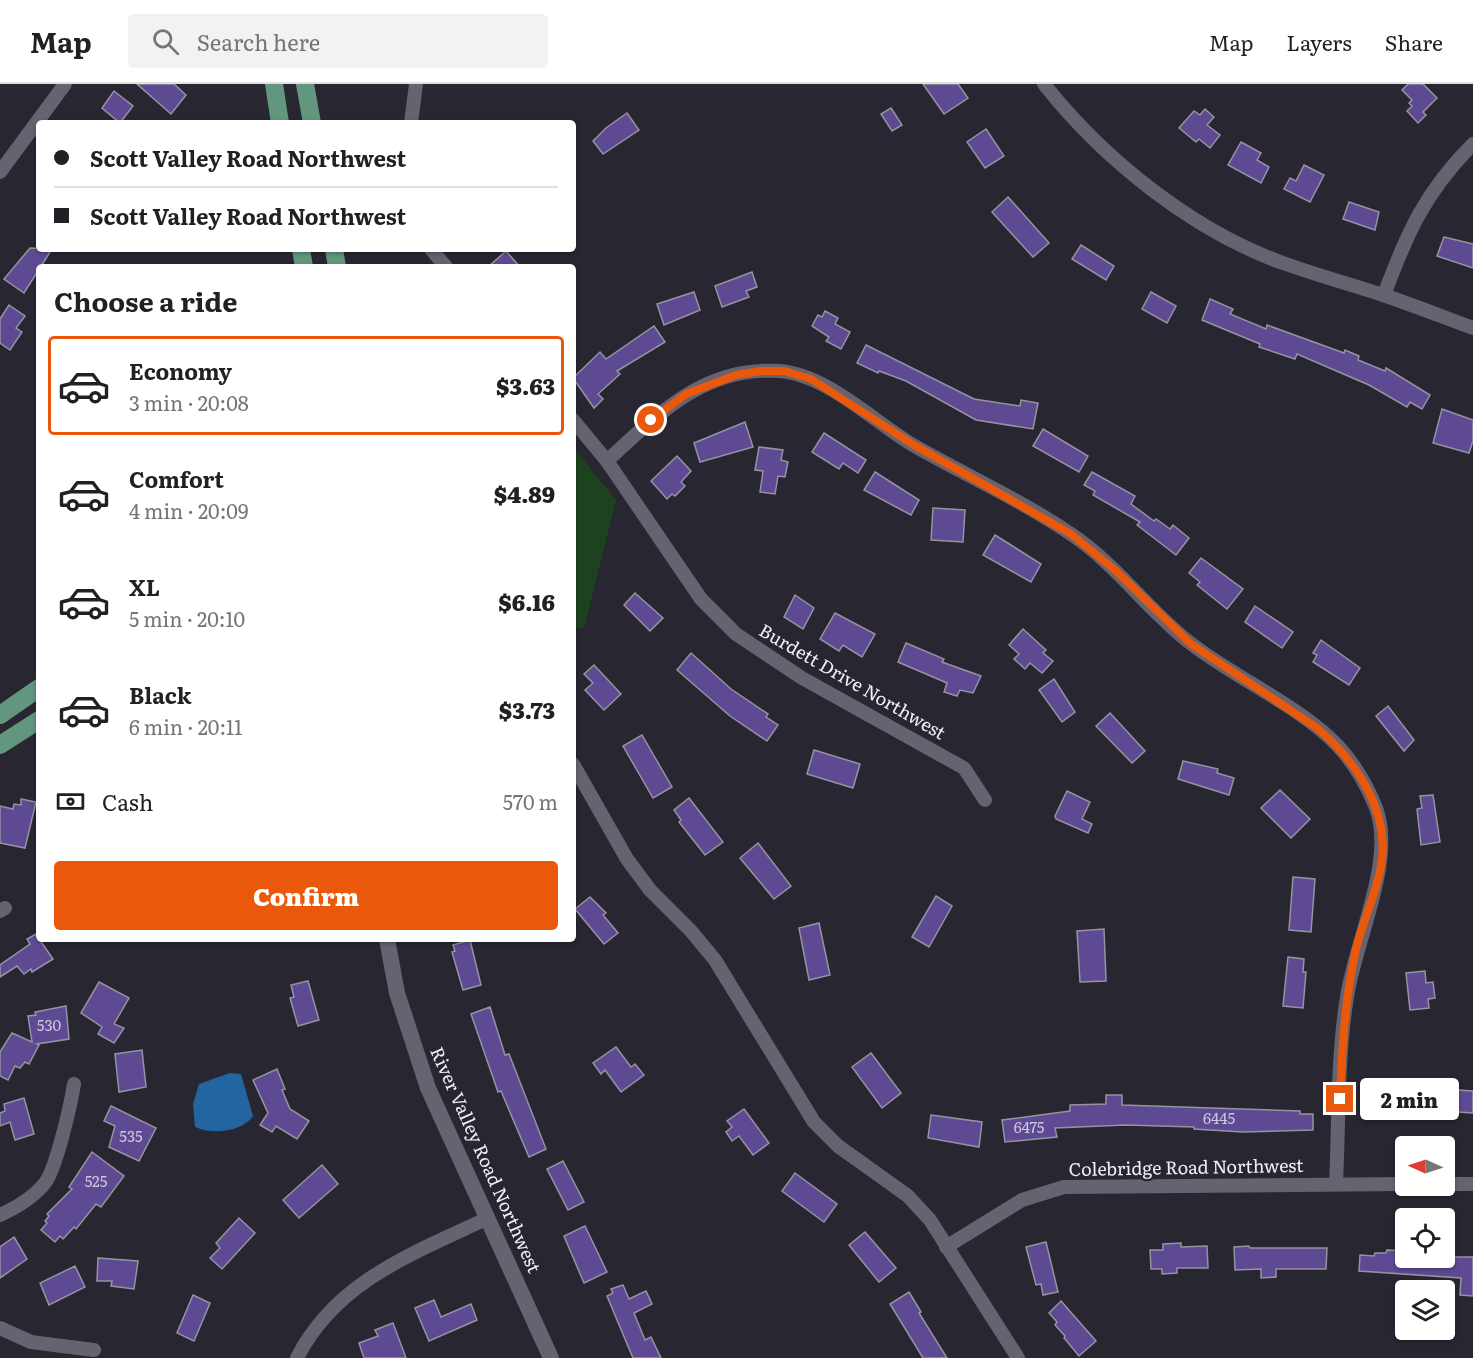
<!DOCTYPE html>
<html lang="en">
<head>
<meta charset="utf-8">
<style>
	body { margin:0; font-family:Literata,serif; background:#f2f2f2; color:#202124; height:100vh; display:flex; flex-direction:column; font-size:22px; white-space:nowrap }
	* { box-sizing:border-box; margin:0 }
	p { font-size:20px; color:#757577 }
	.icon { flex:none; width:33px; height:33px; fill:none; stroke:currentColor; stroke-width:2; stroke-linecap:round; stroke-linejoin:round }
	.map { position:relative; flex:1; overflow:hidden }
	.details { position:absolute; left:36px; top:180px; width:540px; height:678px; display:flex; flex-direction:column; background:#fff; border-radius:6px; box-shadow:0 2px 4px #0004 }
	.details>* { flex:none }
	.banner { position:absolute; left:36px; top:36px; width:540px; height:132px; border-radius:6px; box-shadow:0 2px 4px #0004; display:grid; align-content:center; height:132px; padding:0 18px; background:#fff }
	.needle { width:39px; rotate:273deg }
	.tools { position:absolute; left:1395px; top:1052px; display:grid; gap:12px }
	.tools a { display:grid; place-items:center; width:60px; height:60px; border-radius:6px; background:#fff; box-shadow:0 2px 4px #0004; font-size:30px }
	.end { position:absolute; width:27px; height:27px; margin:-14px; border:8px solid #ea580c; background:#fff; box-shadow:0 0 0 3px #fff }
	.from { border-radius:50% }
	.bubble { position:absolute; height:42px; border-radius:6px; background:#fff; box-shadow:0 2px 4px #0004; font-size:20px; font-weight:800; line-height:42px; text-align:center }
	.banner b { display:flex; align-items:center; gap:21px; height:57px; font-size:22px }
	.banner b+b { border-top:2px solid #e0e0e0 }
	.banner i { width:15px; height:15px; background:#202124 }
	ul { padding:0; list-style:none }
	li { display:flex; align-items:center; gap:18px; height:99px; margin:0 12px 9px; padding:0 6px; border:3px solid transparent; border-radius:6px }
	li div { flex:1 }
	li b { display:block; font-size:22px }
	li em { font-style:normal; font-weight:800 }
	li.active { border-color:#ea580c }
	li>.icon { width:54px; height:54px; stroke-width:1.5 }
	h2 { padding:0 18px; font-size:27px; line-height:72px }
	.pay { display:flex; align-items:center; gap:15px; height:66px; padding:0 18px; font-size:22px }
	.pay p { margin-inline-start:auto }
	.button { display:flex; gap:12px; margin-top:auto; padding:12px 18px }
	.button a { flex:1; height:69px; border-radius:6px; background:#ea580c; color:#fff; font-size:24px; font-weight:800; line-height:69px; text-align:center }
	header { display:flex; align-items:center; gap:36px; box-sizing:border-box; height:84px; padding:0 30px; background:#fff; border-bottom:2px solid #e0e0e0 }
	header strong { font-size:28px }
	nav { display:flex; gap:33px; margin-inline-start:auto; font-size:21px }
	.search { width:420px; height:54px; background:#f2f2f2; display:flex; align-items:center; gap:15px; box-sizing:border-box; padding:0 21px; border-radius:6px; color:#757577; font-size:22px }
	.map>svg:first-child { display:block }
	.green { fill:#1d421e }
	.water { fill:#2365a0 }
	.building { fill:#5d4a93; stroke:#9593a1; stroke-width:1.5 }
	.lines { fill:none; stroke-linecap:round; stroke-linejoin:round }
	.minor { stroke:#666370; stroke-width:14 }
	.tertiary { stroke:#666370; stroke-width:16 }
	.primary { stroke:#62967e; stroke-width:18 }
	.route { stroke:#ea580c; stroke-width:8 }
	.labels { text-anchor:middle; stroke-width:5; stroke-linejoin:round; paint-order:stroke }
	.number-label { font-size:15px; fill:#cbc6de }
	.street-label { font-size:18px; fill:#f0eff7; stroke:#282630 }
</style>
</head>
<body>
<header>
<strong>Map</strong>
<div class="search"><svg class="icon" aria-label="search" viewBox="0 0 24 24"><circle cx="10" cy="10" r="6"/><path d="M15 15l6 6"/></svg>Search here</div>
<nav><a>Map</a><a>Layers</a><a>Share</a></nav>
</header>
<div class="map">
<svg width="1473" height="1274" viewBox="0 0 1473 1274">
	<rect width="100%" height="100%" fill="#282630"/>
	<path class="green" d="M573 363 616 416 584 544H573Z"/>
	<path class="water" d="M230 989 241 990 253 1032C242 1048 212 1051 195 1043L193 1020 199 1000Z"/>
	<g class="building">
		<path d="M137 0H174L186 11 171 30Z"/>
		<path d="M923 0H958L968 14 944 30Z"/>
		<path d="M1408 0H1423L1437 14 1423 28 1426 31 1418 39 1407 27 1412 22 1409 19 1412 16 1402 6Z"/>
		<path d="M114 7 133 22 120 39 102 24Z"/>
		<path d="M891 24 902 41 892 47 881 30Z"/>
		<path d="M1205 25 1214 33 1207 41 1220 51 1210 64 1199 55 1196 58 1179 44 1194 27 1200 31Z"/>
		<path d="M627 29 639 46 603 70 593 57 606 44Z"/>
		<path d="M986 45 1004 72 985 84 967 58Z"/>
		<path d="M1241 58 1261 69 1257 76 1269 83 1261 99 1228 81Z"/>
		<path d="M1304 81 1324 91 1310 118 1284 105 1290 94 1296 97Z"/>
		<path d="M1008 113 1049 159 1033 173 992 128Z"/>
		<path d="M1349 118 1379 128 1375 146 1343 135Z"/>
		<path d="M1444 153 1473 160V184L1437 172Z"/>
		<path d="M1081 161 1114 182 1106 196 1072 175Z"/>
		<path d="M30 164 52 165 24 209 4 195Z"/>
		<path d="M506 167 520 183H488Z"/>
		<path d="M752 188 757 203 746 207 749 213 722 223 715 202Z"/>
		<path d="M694 208 700 226 664 241 657 220Z"/>
		<path d="M1151 208 1176 222 1167 239 1142 225Z"/>
		<path d="M1210 215 1233 225 1230 230 1266 245 1267 241 1344 269 1345 266 1359 272 1358 276 1385 287 1386 284 1430 311 1422 325 1410 318 1407 323 1369 301 1297 270 1295 275 1259 263 1260 260 1202 236Z"/>
		<path d="M9 221 25 232 16 244 22 248 10 266 0 259V235Z"/>
		<path d="M825 227 838 234 835 240 850 248 841 265 826 257 829 253 812 242 818 231 822 233Z"/>
		<path d="M654 242 665 258 617 287 620 290 598 310 603 315 594 324 573 294 600 268 606 275Z"/>
		<path d="M866 261 974 315 1020 322 1021 316 1038 319 1033 345 976 336 906 297 879 287 878 289 857 279Z"/>
		<path d="M1442 325 1473 336V357L1469 369 1433 359Z"/>
		<path d="M745 338 753 363 700 378 694 359Z"/>
		<path d="M1043 345 1088 372 1079 388 1033 362Z"/>
		<path d="M824 349 866 376 858 389 843 379 839 385 812 368Z"/>
		<path d="M759 363 783 366 781 376 788 378 785 393 778 392 775 410 760 408 763 387 755 386Z"/>
		<path d="M677 372 691 387 681 398 685 402 675 412 672 410 667 415 651 397Z"/>
		<path d="M875 388 919 416 911 431 864 406Z"/>
		<path d="M1092 388 1135 412 1131 420 1154 437 1156 435 1170 445 1173 441 1189 454 1176 471 1137 441 1140 438 1093 411 1095 407 1084 401Z"/>
		<path d="M933 424 965 426 963 458 931 456Z"/>
		<path d="M995 451 1041 480 1031 498 983 471Z"/>
		<path d="M1201 474 1243 505 1227 525 1197 501 1200 498 1189 489Z"/>
		<path d="M635 509 663 534 650 547 624 521Z"/>
		<path d="M795 511 814 524 803 545 784 533Z"/>
		<path d="M1255 522 1293 548 1282 564 1245 538Z"/>
		<path d="M835 529 875 550 862 573 843 561 839 567 820 555Z"/>
		<path d="M1023 545 1046 566 1043 569 1053 577 1042 589 1030 579 1025 585 1014 575 1019 570 1009 561Z"/>
		<path d="M1321 556 1360 584 1349 601 1313 578 1317 571 1313 569Z"/>
		<path d="M906 559 944 575 942 578 981 592 973 609 960 606 957 612 944 608 947 599 898 578Z"/>
		<path d="M691 569 731 605 768 630 766 633 778 641 767 657 730 632 677 586Z"/>
		<path d="M594 581 621 610 604 626 585 606 593 599 584 590Z"/>
		<path d="M1054 595 1075 628 1062 638 1039 606Z"/>
		<path d="M1388 622 1414 656 1404 667 1376 632Z"/>
		<path d="M1110 629 1145 667 1132 679 1096 642Z"/>
		<path d="M642 651 672 703 653 714 623 662Z"/>
		<path d="M814 666 860 680 853 704 807 690Z"/>
		<path d="M1183 677 1218 685 1217 689 1234 694 1229 711 1178 695Z"/>
		<path d="M1280 706 1310 735 1291 754 1261 724Z"/>
		<path d="M1067 707 1090 718 1082 735 1092 740 1088 749 1056 735 1055 732Z"/>
		<path d="M1433 711 1440 758 1421 761 1417 725 1422 724 1420 712Z"/>
		<path d="M689 714 723 758 705 771 679 738 681 736 674 726Z"/>
		<path d="M21 715 36 718 25 764 0 759V722L13 725 14 720 21 721Z"/>
		<path d="M758 759 791 802 774 815 740 774Z"/>
		<path d="M1293 793 1315 795 1311 848 1289 846Z"/>
		<path d="M936 812 952 822 929 863 912 853Z"/>
		<path d="M590 813 606 829 603 831 618 849 604 860 575 825Z"/>
		<path d="M819 839 830 891 809 896 799 844Z"/>
		<path d="M1104 845 1106 897 1080 898 1077 847Z"/>
		<path d="M38 849 39 855 53 875 32 888 31 885 24 890 17 882 0 893V881L30 860 27 855Z"/>
		<path d="M470 856 481 901 463 906 452 868 455 867 453 861Z"/>
		<path d="M1288 873 1304 875 1303 888H1306L1303 924 1283 922Z"/>
		<path d="M1425 887 1426 899 1433 898 1435 914 1428 915 1429 924 1410 926 1406 889Z"/>
		<path d="M308 897 319 936 298 942 290 914 294 913 291 901Z"/>
		<path d="M99 898 129 914 114 940 124 944 114 959 98 950 102 943 81 929Z"/>
		<path d="M66 922 69 955 37 960 39 961 29 980 25 978 20 984 15 982 8 996 0 992V968L12 949 32 958 28 932 36 931 35 928Z"/>
		<path d="M490 923 505 971 509 970 546 1065 529 1073 501 1007 498 1008 471 930Z"/>
		<path d="M616 963 631 983 635 980 644 991 621 1008 605 986 601 990 593 979Z"/>
		<path d="M142 966 146 1003 119 1008 115 970Z"/>
		<path d="M871 969 901 1009 882 1024 852 983Z"/>
		<path d="M277 985 285 1005 282 1006 290 1025 309 1037 297 1055 276 1042 272 1048 260 1041 268 1029 253 996Z"/>
		<path d="M1371 1000 1473 1007V1029L1369 1022Z"/>
		<path d="M1106 1011H1122V1021L1300 1027V1030H1313V1046L1243 1048 1194 1045V1043L1126 1041 1055 1044 1057 1053 1005 1058 1002 1036 1070 1027V1021L1106 1020Z"/>
		<path d="M24 1014 34 1050 15 1056 10 1038 0 1042V1029L5 1027 4 1020Z"/>
		<path d="M111 1022 156 1044 139 1077 109 1063 115 1042 104 1037Z"/>
		<path d="M744 1025 769 1059 753 1071 739 1052 732 1057 726 1048 732 1043 727 1037Z"/>
		<path d="M931 1031 982 1038 979 1063 928 1054Z"/>
		<path d="M92 1068 124 1092 101 1123 96 1120 76 1145 74 1143 63 1155 60 1152 55 1158 41 1146 47 1139 45 1137 49 1132 47 1130 72 1105 69 1103Z"/>
		<path d="M563 1077 584 1118 568 1126 547 1085Z"/>
		<path d="M322 1081 338 1100 299 1134 283 1116Z"/>
		<path d="M795 1089 837 1120 824 1138 782 1107Z"/>
		<path d="M239 1134 255 1149 222 1185 210 1174 220 1164 216 1159Z"/>
		<path d="M585 1142 607 1188 584 1199 564 1152Z"/>
		<path d="M865 1148 896 1184 879 1198 849 1161Z"/>
		<path d="M14 1153 27 1175 0 1194V1163Z"/>
		<path d="M1046 1158 1058 1208 1043 1211 1041 1200 1036 1201 1026 1163Z"/>
		<path d="M1181 1159V1163L1207 1162 1208 1184H1177V1189L1162 1190V1185H1151L1150 1166H1163V1160Z"/>
		<path d="M1249 1162 1250 1164H1327L1326 1185H1276V1193L1261 1194V1185L1235 1186 1234 1163Z"/>
		<path d="M1387 1166 1406 1167V1173H1473V1212L1460 1211 1461 1194 1359 1187 1360 1171 1374 1172 1375 1169H1386Z"/>
		<path d="M98 1174 138 1177 134 1205 111 1202 112 1197H97Z"/>
		<path d="M75 1182 85 1203 49 1221 40 1199Z"/>
		<path d="M623 1201 629 1215 646 1207 652 1220 634 1229 645 1256 651 1253 661 1274H633L607 1212 613 1209 611 1205Z"/>
		<path d="M909 1208 921 1228 919 1229 947 1274H923L890 1220Z"/>
		<path d="M193 1211 210 1219 194 1257 177 1249Z"/>
		<path d="M434 1216 441 1233 471 1220 477 1236 429 1257 415 1224Z"/>
		<path d="M1061 1217 1096 1257 1079 1272 1064 1254 1065 1252 1055 1241 1057 1238 1049 1229Z"/>
		<path d="M393 1239 406 1274H364L359 1259 378 1252 375 1246Z"/>
	</g>
	<g class="lines">
		<g class="minor">
			<path d="M1044 0C1103 75 1193 147 1283 179 1316 191 1350 200 1383 211 1413 221 1443 233 1473 244"/>
			<path d="M411 39 416 0"/>
			<path d="M0 88 65 0"/>
			<path d="M431 165 446 183"/>
			<path d="M1384 211C1407 149 1425 108 1473 60"/>
			<path d="M573 336 607 377 701 515 736 550 802 594 964 684 985 716"/>
			<path d="M607 377C658 330 704 282 779 287 826 290 873 337 913 361 965 391 1021 416 1071 450 1116 480 1147 525 1189 558 1233 593 1300 622 1338 662 1354 679 1368 703 1376 724 1396 776 1355 857 1347 913 1337 974 1339 1039 1336 1100"/>
			<path d="M573 680 627 775 650 806 691 847 715 876 814 1038 838 1062 908 1112 930 1136 1018 1274"/>
			<path d="M0 827 5 824"/>
			<path d="M1444 1100H1473"/>
			<path d="M0 1131C18 1123 33 1114 45 1099 56 1085 71 1020 74 1000"/>
			<path d="M946 1163 1022 1116 1064 1103 1406 1100"/>
			<path d="M0 1244 31 1258 94 1266"/>
			<path d="M297 1274C336 1197 414 1169 488 1134"/>
		</g>
		<path class="tertiary" d="M387 855 397 909 428 1004 551 1274"/>
		<g class="primary">
			<path d="M274 0 280 39"/>
			<path d="M305 0 312 39"/>
			<path d="M301 165 304 183"/>
			<path d="M334 165 337 183"/>
			<path d="M0 631 39 604"/>
			<path d="M0 661 39 636"/>
		</g>
	</g>
	<g class="lines">
		<path class="route" d="M651 336 686 310 736 291 761 287H784L811 295 914 361 1071 450 1115 486 1191 560 1317 644C1356 677 1391 728 1381 782 1376 810 1363 837 1356 865 1345 914 1342 964 1340 1015"/>
	</g>
	<g class="labels">
		<g class="number-label">
			<text x="49" y="947">530</text>
			<text x="1219" y="1040">6445</text>
			<text x="1029" y="1049">6475</text>
			<text x="131" y="1058">535</text>
			<text x="96" y="1103">525</text>
		</g>
		<g class="street-label">
			<text transform="translate(852 598) rotate(30)" y="6">Burdett Drive Northwest</text>
			<text transform="translate(485 1076) rotate(66)" y="6">River Valley Road Northwest</text>
			<text transform="translate(1186 1084) rotate(-1)" y="6">Colebridge Road Northwest</text>
		</g>
	</g>
</svg>
<div class="tools">
<a><svg class="needle" viewBox="-14 -14 28 28"><path d="M0-13l5 13h-10z" fill="#e53935"/><path d="M0 13l5-13h-10z" fill="#757577"/></svg></a>
<a><svg class="icon" aria-label="locate" viewBox="0 0 24 24"><circle cx="12" cy="12" r="6"/><path d="M12 2v4M12 18v4M2 12h4M18 12h4"/></svg></a>
<a><svg class="icon" aria-label="layers" viewBox="0 0 24 24"><path d="M12 4l9 5-9 5-9-5zM3 14l9 5 9-5"/></svg></a>
</div>
<i class="end from" style="left:651px;top:336px"></i>
<i class="end" style="left:1340px;top:1015px"></i>
<div class="bubble" style="left:1360px;top:994px;width:99px">2 min</div>
<div class="banner">
<b><i class="from"></i>Scott Valley Road Northwest</b>
<b><i></i>Scott Valley Road Northwest</b>
</div>
<section class="details">
<h2>Choose a ride</h2>
<ul>
<li class="active"><svg class="icon" aria-label="car" viewBox="0 0 24 24"><path d="M5 17H2v-5l4-1 3-4h7l3 4 3 1v5h-3M9 17h6M6 11h13"/><circle cx="7" cy="17" r="2"/><circle cx="17" cy="17" r="2"/></svg><div><b>Economy</b><p>3 min · 20:08</p></div><em>$3.63</em></li>
<li><svg class="icon" aria-label="car" viewBox="0 0 24 24"><path d="M5 17H2v-5l4-1 3-4h7l3 4 3 1v5h-3M9 17h6M6 11h13"/><circle cx="7" cy="17" r="2"/><circle cx="17" cy="17" r="2"/></svg><div><b>Comfort</b><p>4 min · 20:09</p></div><em>$4.89</em></li>
<li><svg class="icon" aria-label="car" viewBox="0 0 24 24"><path d="M5 17H2v-5l4-1 3-4h7l3 4 3 1v5h-3M9 17h6M6 11h13"/><circle cx="7" cy="17" r="2"/><circle cx="17" cy="17" r="2"/></svg><div><b>XL</b><p>5 min · 20:10</p></div><em>$6.16</em></li>
<li><svg class="icon" aria-label="car" viewBox="0 0 24 24"><path d="M5 17H2v-5l4-1 3-4h7l3 4 3 1v5h-3M9 17h6M6 11h13"/><circle cx="7" cy="17" r="2"/><circle cx="17" cy="17" r="2"/></svg><div><b>Black</b><p>6 min · 20:11</p></div><em>$3.73</em></li>
</ul>
<div class="pay"><svg class="icon" aria-label="cash" viewBox="0 0 24 24"><path d="M3 7h18v10H3z"/><circle cx="12" cy="12" r="2"/></svg>Cash<p>570 m</p></div>
<div class="button"><a>Confirm</a></div>
</section>
</div>
</body>
</html>
